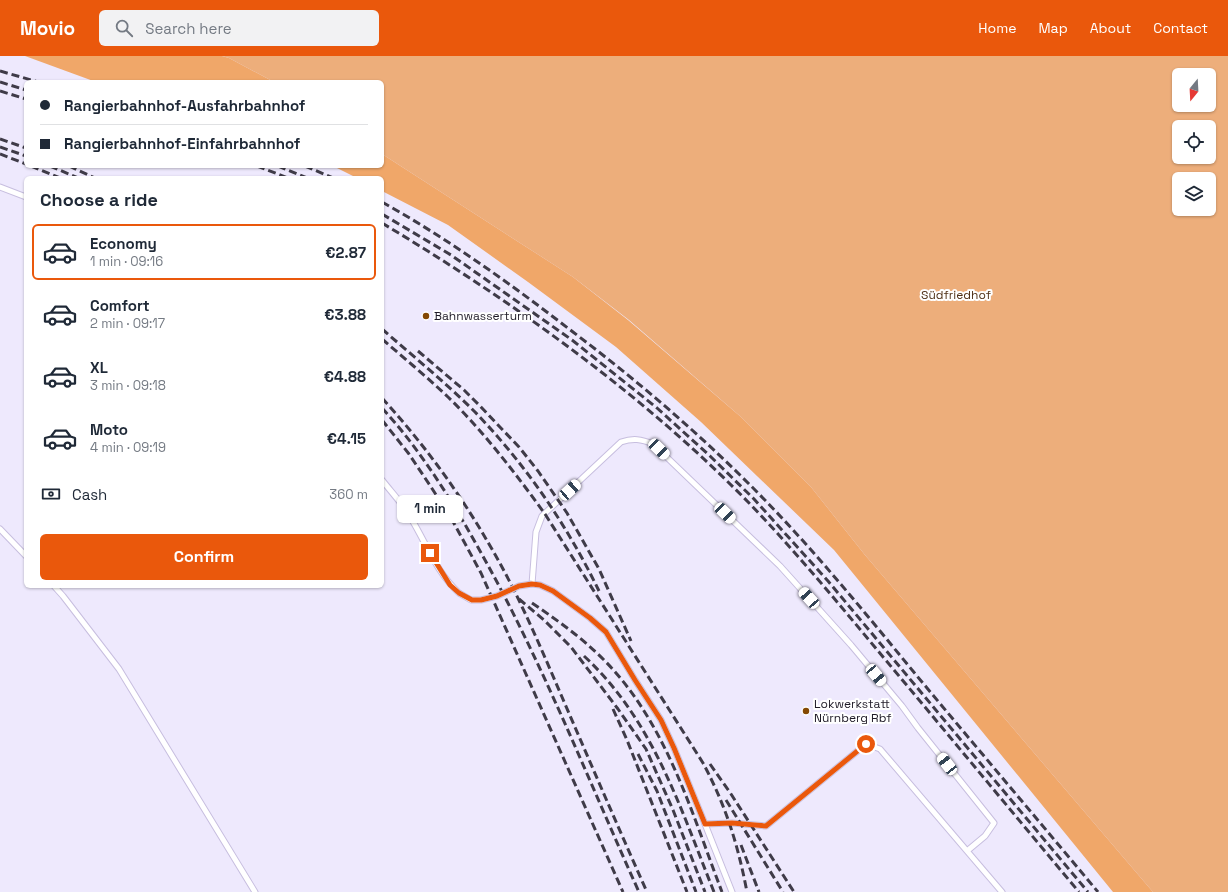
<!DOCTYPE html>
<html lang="en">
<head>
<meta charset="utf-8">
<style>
	body { margin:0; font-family:"Space Grotesk",sans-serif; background:#f2f2f3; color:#1f2937; height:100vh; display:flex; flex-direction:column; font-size:15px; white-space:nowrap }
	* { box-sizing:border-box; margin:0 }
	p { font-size:13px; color:#747a83 }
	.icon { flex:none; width:22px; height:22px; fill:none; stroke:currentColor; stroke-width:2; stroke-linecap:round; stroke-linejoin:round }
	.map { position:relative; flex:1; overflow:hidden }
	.sheet { position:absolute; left:24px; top:120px; width:360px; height:412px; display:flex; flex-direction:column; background:#fff; border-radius:6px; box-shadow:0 1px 3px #0004 }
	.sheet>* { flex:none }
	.top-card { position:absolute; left:24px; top:24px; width:360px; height:88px; border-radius:6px; box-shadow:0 1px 3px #0004; display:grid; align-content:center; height:88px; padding:0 16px; background:#fff }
	.needle { width:26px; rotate:198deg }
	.buttons { position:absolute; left:1172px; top:12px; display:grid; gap:8px }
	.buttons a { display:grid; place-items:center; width:44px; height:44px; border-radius:6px; background:#fff; box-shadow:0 1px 3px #0004; font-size:20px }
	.end { position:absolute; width:18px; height:18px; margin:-9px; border:5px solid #ea580c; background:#fff; box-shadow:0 0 0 2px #fff }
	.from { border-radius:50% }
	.bubble { position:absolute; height:28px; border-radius:6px; background:#fff; box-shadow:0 1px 3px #0004; font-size:13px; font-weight:600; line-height:28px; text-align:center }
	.car { position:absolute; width:12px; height:24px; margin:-12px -6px; border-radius:5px; box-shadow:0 0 3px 1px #0007; background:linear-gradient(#fff 24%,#345 0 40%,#fff 0 76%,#345 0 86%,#fff 0) }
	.top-card b { display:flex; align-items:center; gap:14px; height:38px; font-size:15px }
	.top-card b+b { border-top:1px solid #e0e1e3 }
	.top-card i { width:10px; height:10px; background:#1f2937 }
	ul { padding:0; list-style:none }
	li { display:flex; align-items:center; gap:12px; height:56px; margin:0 8px 6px; padding:0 8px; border:2px solid transparent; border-radius:6px }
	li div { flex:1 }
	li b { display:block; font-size:15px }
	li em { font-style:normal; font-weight:600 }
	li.current { border-color:#ea580c }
	li>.icon { width:36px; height:36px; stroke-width:1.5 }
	h2 { padding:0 16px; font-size:18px; line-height:48px }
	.pay { display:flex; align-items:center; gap:10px; height:44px; padding:0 16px; font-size:15px }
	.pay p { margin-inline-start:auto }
	.cta { display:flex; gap:8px; margin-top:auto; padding:8px 16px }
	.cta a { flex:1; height:46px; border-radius:6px; background:#ea580c; color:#fff; font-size:16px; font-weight:600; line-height:46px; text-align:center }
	header { display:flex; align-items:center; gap:24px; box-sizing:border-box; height:56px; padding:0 20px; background:#ea580c; color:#fff }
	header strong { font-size:19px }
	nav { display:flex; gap:22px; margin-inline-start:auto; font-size:14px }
	.search { width:280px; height:36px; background:#f2f2f3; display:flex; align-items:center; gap:10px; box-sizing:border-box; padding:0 14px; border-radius:6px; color:#747a83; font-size:15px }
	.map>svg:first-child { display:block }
	.green { fill:#edae7b; fill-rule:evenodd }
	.forest { fill:#f0a769 }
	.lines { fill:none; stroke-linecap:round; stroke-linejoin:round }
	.service-casing { stroke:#c7bedf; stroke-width:7 }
	.service { stroke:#fff; stroke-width:5 }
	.rail { stroke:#3f3b48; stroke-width:3; stroke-dasharray:8 4; stroke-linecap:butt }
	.service-bridge-casing { stroke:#c7bedf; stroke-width:7; stroke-linecap:butt }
	.service-bridge { stroke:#fff; stroke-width:5 }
	.route { stroke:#ea580c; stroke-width:5 }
	.poi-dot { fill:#844802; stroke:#fff; stroke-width:1.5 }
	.labels { text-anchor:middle; stroke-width:4; stroke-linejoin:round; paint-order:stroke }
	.park-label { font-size:12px; fill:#503218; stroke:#fff }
	.poi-label { font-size:12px; fill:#1f1b27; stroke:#fff; text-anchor:start }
</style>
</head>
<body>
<header>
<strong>Movio</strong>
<div class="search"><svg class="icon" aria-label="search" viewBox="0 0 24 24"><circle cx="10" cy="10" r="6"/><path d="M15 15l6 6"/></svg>Search here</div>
<nav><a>Home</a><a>Map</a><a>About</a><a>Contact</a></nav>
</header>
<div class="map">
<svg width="1228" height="836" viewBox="0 0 1228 836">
	<rect width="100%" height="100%" fill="#eee9fd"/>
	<path class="green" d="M222 0H1228V836H1153L865 499 811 431 741 361 629 264 573 221 382 98V26H274L229 2ZM1179 19H1209V49H1179ZM1179 71H1209V101H1179ZM1179 123H1209V153H1179Z"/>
	<g class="forest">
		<path d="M25 0H222L229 2 274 26H96Z"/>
		<path d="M382 98 573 221 628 264 741 361 811 431 865 499 1153 836H1113L834 494 701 366 616 291 528 226 448 169 382 135V122H357L333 110H382Z"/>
	</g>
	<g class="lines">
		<g class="service-casing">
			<g id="service">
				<path d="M0 131 26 141"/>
				<path d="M382 424C392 437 404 449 412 464 427 489 437 517 459 537"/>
				<path d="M0 473 26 500"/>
				<path d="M54 530 63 540 119 613 255 836"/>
				<path d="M705 768 732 836"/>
				<path d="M967 795 985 780 994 767 918 672 902 650 851 589 780 510 653 388C641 383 633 382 621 386L542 460 536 476 532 528 540 529 553 535 590 562 606 576 635 624 661 664 674 692 705 768 732 767 766 770 866 688 880 693 1002 836"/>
			</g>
		</g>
		<use href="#service" class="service"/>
		<g class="rail">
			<path d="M0 15 38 26"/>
			<path d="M0 26 26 34"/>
			<path d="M0 35 26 43"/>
			<path d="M0 83 26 92"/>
			<path d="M0 91 26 100"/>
			<path d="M0 98 26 108"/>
			<path d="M31 110 60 122"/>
			<path d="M50 110 78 122"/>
			<path d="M69 110 95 122"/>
			<path d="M257 110 288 122"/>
			<path d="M278 110 307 122"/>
			<path d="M305 110 333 122"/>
			<path d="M382 146C450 184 512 229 573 276 639 326 701 379 759 438 815 495 866 558 917 620 977 692 1038 764 1098 836"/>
			<path d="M382 158 451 199 572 284 657 352 710 400 754 443 828 525 1088 836"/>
			<path d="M382 167C512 245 644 339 750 448 801 501 847 558 894 614 956 688 1017 762 1079 836"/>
			<path d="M382 273C413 300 446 327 475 356 526 409 567 469 599 535"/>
			<path d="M382 283C404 302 427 321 448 341 484 376 516 418 545 458L703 707C726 750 738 789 747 836"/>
			<path d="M418 295 464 334 480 350 519 391 538 415 567 457 599 513 631 585"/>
			<path d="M382 342C423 387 459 436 489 488 518 537 540 590 562 641 590 706 618 771 647 836"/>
			<path d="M382 352C429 403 464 465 497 526 550 626 592 732 639 836"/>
			<path d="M382 364 409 398 431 431 450 460 481 517 623 836"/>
			<path d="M519 543 544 564 571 591 618 653 646 693 673 754 705 836"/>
			<path d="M532 547C557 564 581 581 603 603 666 666 691 755 722 836"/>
			<path d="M584 600C653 664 680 751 714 836"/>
			<path d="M613 653 627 684 687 836"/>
			<path d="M638 698 657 735 696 836"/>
			<path d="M710 708 731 738 794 836"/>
			<path d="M726 744 783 836"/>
			<path d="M741 789 759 836"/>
		</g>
		<g class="service-bridge-casing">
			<path id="service-bridge" d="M459 537 471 544H481L497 540 519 530 532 528"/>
		</g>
		<use href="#service-bridge" class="service-bridge"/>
	</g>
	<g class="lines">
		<path class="route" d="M430 497 450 529 459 537 472 544H481L497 540 519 530 532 528 540 529 553 535 590 562 606 576 635 624 661 664 674 692 705 768 732 767 766 770 866 688"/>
	</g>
	<g class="poi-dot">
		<circle cx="426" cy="260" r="4"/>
		<circle cx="806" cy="655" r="4"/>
	</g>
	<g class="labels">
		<g class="park-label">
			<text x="956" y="243">Südfriedhof</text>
		</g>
		<g class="poi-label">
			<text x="434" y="264">Bahnwasserturm</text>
			<text x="814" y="652">Lokwerkstatt<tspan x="814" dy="14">Nürnberg Rbf</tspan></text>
		</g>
	</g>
</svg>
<div class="buttons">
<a><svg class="needle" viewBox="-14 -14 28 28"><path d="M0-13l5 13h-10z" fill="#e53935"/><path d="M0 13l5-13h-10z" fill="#747a83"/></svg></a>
<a><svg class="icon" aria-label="locate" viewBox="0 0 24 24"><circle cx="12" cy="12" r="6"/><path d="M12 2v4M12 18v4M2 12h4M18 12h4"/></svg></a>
<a><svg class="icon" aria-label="layers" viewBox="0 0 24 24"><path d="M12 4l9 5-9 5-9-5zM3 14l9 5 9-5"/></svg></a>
</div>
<i class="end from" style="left:866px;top:688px"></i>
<i class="end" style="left:430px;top:497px"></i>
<div class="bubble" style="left:397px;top:439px;width:66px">1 min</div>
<i class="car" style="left:659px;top:393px;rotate:134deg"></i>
<i class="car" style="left:570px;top:434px;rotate:48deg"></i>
<i class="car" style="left:725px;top:457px;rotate:134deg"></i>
<i class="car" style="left:809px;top:542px;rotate:318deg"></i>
<i class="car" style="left:876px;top:619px;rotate:140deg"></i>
<i class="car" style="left:947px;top:708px;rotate:322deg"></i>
<div class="top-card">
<b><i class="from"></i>Rangierbahnhof-Ausfahrbahnhof</b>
<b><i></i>Rangierbahnhof-Einfahrbahnhof</b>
</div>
<section class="sheet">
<h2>Choose a ride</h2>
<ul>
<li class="current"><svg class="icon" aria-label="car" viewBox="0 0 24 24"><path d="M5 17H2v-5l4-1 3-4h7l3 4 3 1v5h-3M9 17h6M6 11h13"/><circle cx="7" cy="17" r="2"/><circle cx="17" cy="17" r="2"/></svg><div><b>Economy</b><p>1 min · 09:16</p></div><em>€2.87</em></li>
<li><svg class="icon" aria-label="car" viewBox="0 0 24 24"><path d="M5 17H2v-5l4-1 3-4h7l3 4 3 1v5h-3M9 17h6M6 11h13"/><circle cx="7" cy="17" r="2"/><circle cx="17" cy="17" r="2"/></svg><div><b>Comfort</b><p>2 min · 09:17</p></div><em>€3.88</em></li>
<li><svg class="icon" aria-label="car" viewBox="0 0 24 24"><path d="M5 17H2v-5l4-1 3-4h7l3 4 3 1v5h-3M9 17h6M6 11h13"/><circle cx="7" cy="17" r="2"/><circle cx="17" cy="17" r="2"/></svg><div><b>XL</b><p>3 min · 09:18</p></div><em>€4.88</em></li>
<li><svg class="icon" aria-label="car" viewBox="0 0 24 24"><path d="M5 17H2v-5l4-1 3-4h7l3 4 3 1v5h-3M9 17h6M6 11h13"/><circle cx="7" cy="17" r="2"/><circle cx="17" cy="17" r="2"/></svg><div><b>Moto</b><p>4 min · 09:19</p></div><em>€4.15</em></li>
</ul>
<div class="pay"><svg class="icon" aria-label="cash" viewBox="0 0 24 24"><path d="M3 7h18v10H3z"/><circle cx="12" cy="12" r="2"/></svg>Cash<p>360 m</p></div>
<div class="cta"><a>Confirm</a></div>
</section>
</div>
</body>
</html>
